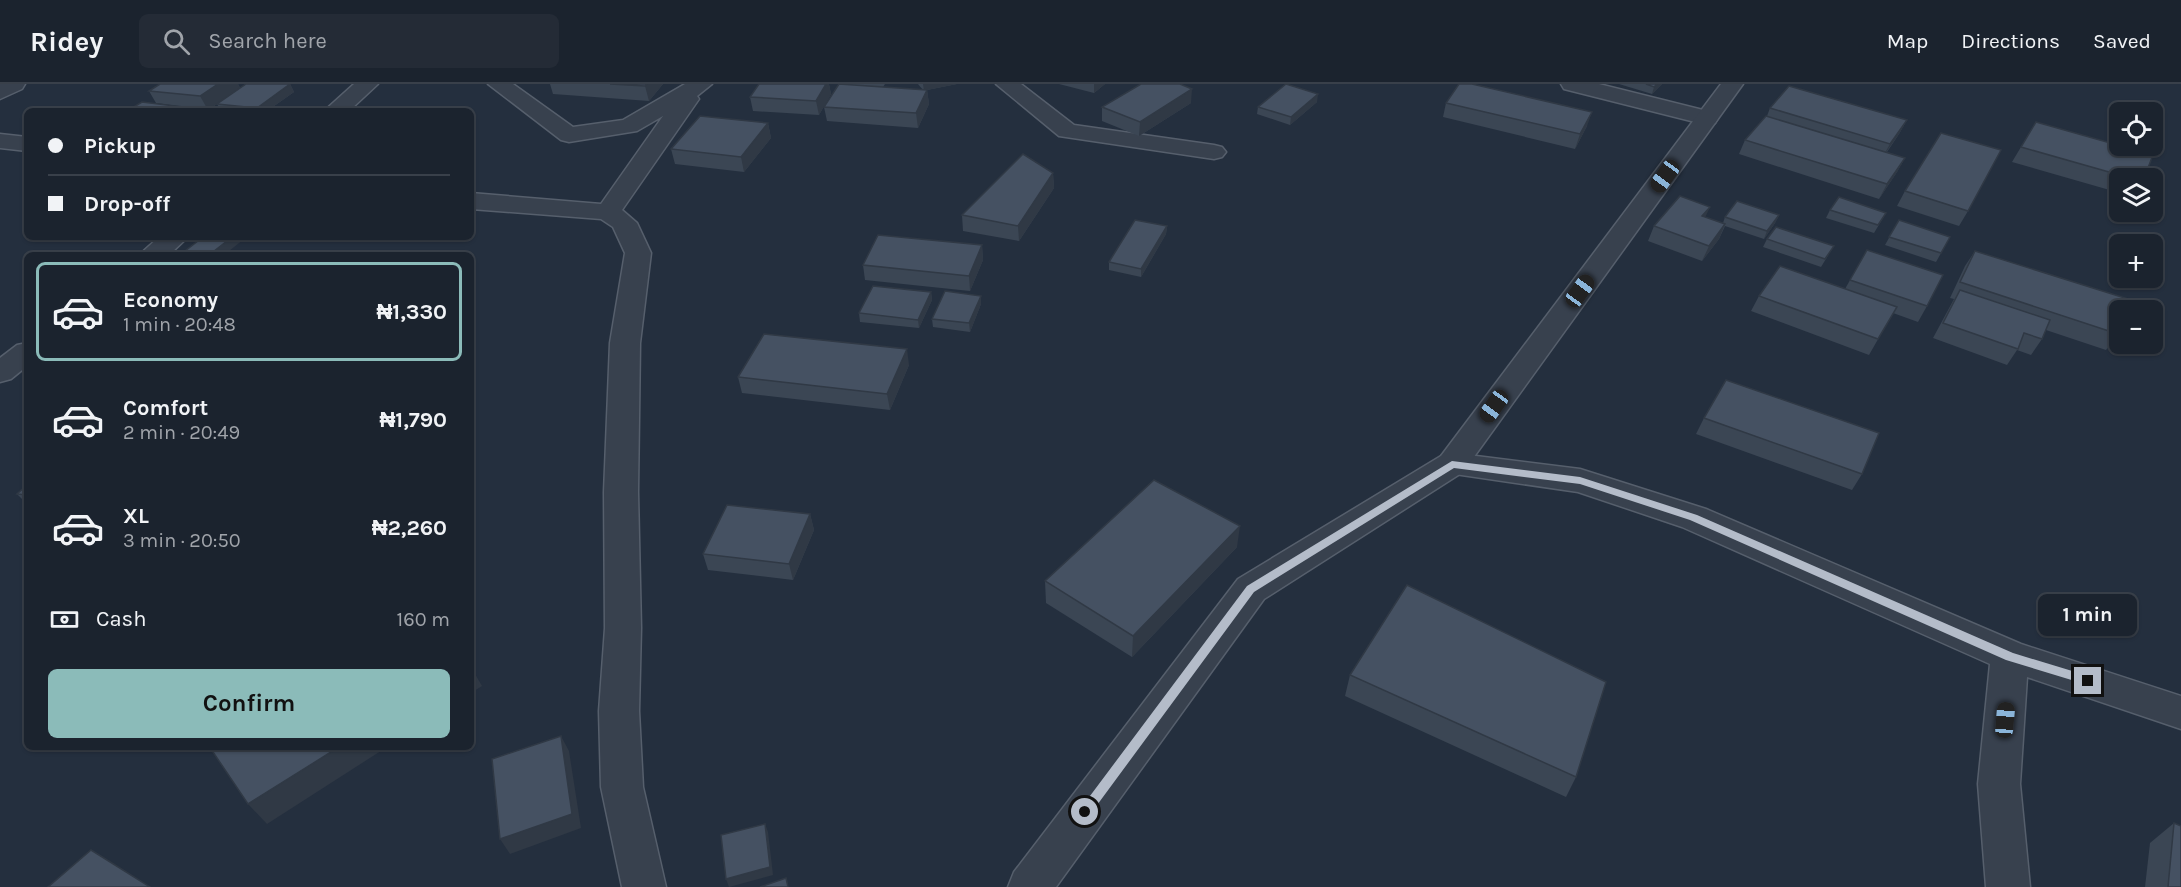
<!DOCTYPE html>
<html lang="en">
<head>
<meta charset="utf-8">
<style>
	body { margin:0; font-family:Karla,sans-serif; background:#242b36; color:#f1f3f6; height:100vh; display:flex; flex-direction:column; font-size:22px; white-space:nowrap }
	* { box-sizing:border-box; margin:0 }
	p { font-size:20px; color:#a0a4aa }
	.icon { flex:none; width:33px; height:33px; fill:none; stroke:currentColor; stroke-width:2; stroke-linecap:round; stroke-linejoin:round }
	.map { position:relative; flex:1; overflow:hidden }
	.details { position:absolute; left:24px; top:168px; width:450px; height:498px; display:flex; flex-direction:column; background:#1b232e; border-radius:9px; box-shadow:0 2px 4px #0004,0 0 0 2px #39404a }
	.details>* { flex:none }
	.hud { position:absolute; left:24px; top:24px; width:450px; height:132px; border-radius:9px; box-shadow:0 2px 4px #0004,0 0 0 2px #39404a; display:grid; align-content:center; height:132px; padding:0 24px; background:#1b232e }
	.tools { position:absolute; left:2109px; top:18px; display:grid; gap:12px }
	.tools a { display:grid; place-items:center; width:54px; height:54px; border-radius:9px; background:#1b232e; box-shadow:0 2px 4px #0004,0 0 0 2px #39404a; font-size:30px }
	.end { position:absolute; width:27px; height:27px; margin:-14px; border:8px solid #b4bcc9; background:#111; box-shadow:0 0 0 3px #111 }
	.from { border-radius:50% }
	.bubble { position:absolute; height:42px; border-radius:9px; background:#1b232e; box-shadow:0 2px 4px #0004,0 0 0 2px #39404a; font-size:20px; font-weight:700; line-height:42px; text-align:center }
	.car { position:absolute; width:18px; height:36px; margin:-18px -9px; border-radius:8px; box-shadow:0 0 4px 2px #0007; background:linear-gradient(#222 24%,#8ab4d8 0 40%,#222 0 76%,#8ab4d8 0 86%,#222 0) }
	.hud b { display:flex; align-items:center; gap:21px; height:57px; font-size:22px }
	.hud b+b { border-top:2px solid #39404a }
	.hud i { width:15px; height:15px; background:#f1f3f6 }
	ul { padding:10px 0 0; list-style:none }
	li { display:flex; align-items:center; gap:18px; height:99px; margin:0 12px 9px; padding:0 12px; border:3px solid transparent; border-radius:9px }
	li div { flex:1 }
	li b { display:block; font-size:22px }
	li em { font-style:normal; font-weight:700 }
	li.active { border-color:#8bbbb9 }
	li>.icon { width:54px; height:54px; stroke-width:1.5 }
	.pay { display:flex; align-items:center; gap:15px; height:66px; padding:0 24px; font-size:22px }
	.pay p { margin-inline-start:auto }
	.cta { display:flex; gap:12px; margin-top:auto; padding:12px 24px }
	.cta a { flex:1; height:69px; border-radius:9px; background:#8bbbb9; color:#111; font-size:24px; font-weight:700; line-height:69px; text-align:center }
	header { display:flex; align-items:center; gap:36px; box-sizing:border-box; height:84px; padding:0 30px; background:#1b232e; border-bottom:2px solid #39404a }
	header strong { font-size:28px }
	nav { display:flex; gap:33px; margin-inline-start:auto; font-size:21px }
	.search { width:420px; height:54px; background:#242b36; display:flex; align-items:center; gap:15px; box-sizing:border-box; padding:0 21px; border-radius:9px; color:#a0a4aa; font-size:22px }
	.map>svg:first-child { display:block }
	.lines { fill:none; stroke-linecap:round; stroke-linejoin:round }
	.minor-casing { stroke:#565f6c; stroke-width:3 }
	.tertiary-casing { stroke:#565f6c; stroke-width:3 }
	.minor { fill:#38414e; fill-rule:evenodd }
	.tertiary { fill:#38414e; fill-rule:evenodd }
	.wall { fill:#3b4654 }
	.shaded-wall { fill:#303945 }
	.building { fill:#455162; stroke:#303945; stroke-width:1.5 }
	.route { fill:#b4bcc9 }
</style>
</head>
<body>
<header>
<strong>Ridey</strong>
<div class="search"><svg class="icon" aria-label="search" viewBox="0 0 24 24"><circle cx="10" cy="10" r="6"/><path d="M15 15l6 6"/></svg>Search here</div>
<nav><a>Map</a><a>Directions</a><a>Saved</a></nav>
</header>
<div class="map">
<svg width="2181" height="803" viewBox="0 0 2181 803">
	<rect width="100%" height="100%" fill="#242f3e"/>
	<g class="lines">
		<g class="minor-casing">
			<g id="minor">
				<path d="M0 0H25L22 5 0 15Z"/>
				<path d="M354 0H378L349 27H324Z"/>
				<path d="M488 0H513L573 43 623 36 685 0H712L697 12 699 15 622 126 637 139 651 169 640 259 638 408 641 544 639 627 643 703 666 803H622L601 703 599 627 605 544 604 408 610 259 625 169 613 143 601 135 471 125V109L601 120 663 32 637 47 569 58 561 56Z"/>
				<path d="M996 0H1021L1074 41 1214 61 1222 63 1226 68 1222 73 1214 75 1059 52Z"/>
				<path d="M1561 0H1599L1715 29 1718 34 1715 39 1707 41 1564 5Z"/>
				<path d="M0 50 27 53V67L0 64Z"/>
				<path d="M159 153H188L169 171H139Z"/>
				<path d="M27 259V282L11 295 0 298V274L17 261Z"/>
				<path d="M1452 369 1580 385 1706 425 2021 560 2181 612V645L2027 593 2020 700 2030 803H1986L1978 700 1990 580 1682 443 1578 408 1441 388 1436 380 1441 372Z"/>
			</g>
		</g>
		<g class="tertiary-casing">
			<path id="tertiary" d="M1721 0H1743L1463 388 1264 515 1056 803H1008L1014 788 1238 495 1441 372Z"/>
		</g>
		<use href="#minor" class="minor"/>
		<use href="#tertiary" class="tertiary"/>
	</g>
	<g class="wall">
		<path d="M160 0H238L240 4 290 0 294 8 267 27H221L217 20 208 26 156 19 149 7Z"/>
		<path d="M550 0H663L649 17 553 10Z"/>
		<path d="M759 0H829L831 10 819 31 753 27 750 13Z"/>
		<path d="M843 0H885L883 3 923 6 918 0H957L927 6 929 20 918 44 827 37 824 23Z"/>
		<path d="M1059 0H1105L1094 9Z"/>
		<path d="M1619 0H1662L1652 10Z"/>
		<path d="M1317 18 1290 41 1257 30 1258 23Z"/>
		<path d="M1191 19 1139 52 1102 37V23Z"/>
		<path d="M1446 19 1587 42 1575 65 1443 33Z"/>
		<path d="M1770 24 1907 36 1899 50 1887 68 1905 74 1897 88 1879 115 1739 70 1745 56 1767 32Z"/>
		<path d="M2036 38 2144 94H2120V109L2012 78Z"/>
		<path d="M768 39 771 54 744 88 675 80 671 65Z"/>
		<path d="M1053 89 1054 104 1019 157 963 147 962 131Z"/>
		<path d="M1905 107 1968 127 1959 142 1897 122Z"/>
		<path d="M1830 126 1886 129 1874 149 1826 134Z"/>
		<path d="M1779 131 1775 139 1764 155 1725 142 1719 155 1702 177 1648 157 1654 142 1705 133 1723 139 1725 133Z"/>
		<path d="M1899 136 1950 153 1936 178 1885 161Z"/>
		<path d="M1167 142 1166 150 1141 193 1109 186V178Z"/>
		<path d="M1767 155 1829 170 1821 183 1763 163Z"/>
		<path d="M982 161 983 176 970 207 865 196 863 181Z"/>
		<path d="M1867 166 1927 222 1918 238 1893 229 1869 271 1751 227 1759 212 1845 205Z"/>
		<path d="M1975 167 2118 250 2106 266 2046 246 2042 255 2031 271 2017 266 2007 281 1933 254 1954 215 1950 214 1965 182Z"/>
		<path d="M931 208 932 216 919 244 860 238 859 229Z"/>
		<path d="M981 212V220L970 248 933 243 932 235Z"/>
		<path d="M909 281 890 326 742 309 738 293Z"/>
		<path d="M1704 334 1862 390 1852 406 1696 350Z"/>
		<path d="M27 401V420L17 410Z"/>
		<path d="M810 430 814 446 793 496 708 486 703 470Z"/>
		<path d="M1237 463 1132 573 1046 519 1045 497Z"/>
		<path d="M1350 591 1576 693 1566 713 1345 612Z"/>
		<path d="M2174 739 2181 803H2145L2150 759Z"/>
	</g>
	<g class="shaded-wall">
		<path d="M218 0H238L240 4 208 26 200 12Z"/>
		<path d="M290 0 294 8 267 27H258L257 24Z"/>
		<path d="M647 0H663L649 17 645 2Z"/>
		<path d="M826 0H829L831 10 819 31 816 17Z"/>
		<path d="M923 0H957L927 6 929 20 918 44 916 29 924 7Z"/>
		<path d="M1094 0H1105L1094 9Z"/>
		<path d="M1657 0H1662L1652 10 1654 3Z"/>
		<path d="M1192 5 1191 19 1139 52 1140 38Z"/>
		<path d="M1318 10 1317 18 1290 41 1291 33Z"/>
		<path d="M1592 28 1587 42 1575 65 1580 50Z"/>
		<path d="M1907 36 1899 50 1882 74 1890 60Z"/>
		<path d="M768 39 771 54 744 88 741 73Z"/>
		<path d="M1905 74 1897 88 1879 115 1887 100Z"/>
		<path d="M1053 89 1054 104 1019 157 1018 142Z"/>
		<path d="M1710 123 1703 138 1702 132Z"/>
		<path d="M1779 131 1775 139 1764 155 1767 147Z"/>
		<path d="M1725 140 1719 155 1702 177 1709 162Z"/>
		<path d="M1167 142 1166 150 1141 193V185Z"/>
		<path d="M232 153H243L244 155 224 171H209Z"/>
		<path d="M982 161 983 176 970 207 969 192Z"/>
		<path d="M931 208 932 216 919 244 918 236Z"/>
		<path d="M981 212V220L970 248 969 239Z"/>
		<path d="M907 265 909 281 890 326 887 310Z"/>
		<path d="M810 430 814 446 793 496 789 480Z"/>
		<path d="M1240 442 1237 463 1132 573 1133 552Z"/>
		<path d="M471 583 482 602 471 609Z"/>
		<path d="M561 652 569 667 581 744 510 770 500 755Z"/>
		<path d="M339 663H387L267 740 248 720Z"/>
		<path d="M765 740 768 748 773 791 729 803 726 795Z"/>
	</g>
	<g class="building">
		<path d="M160 0H218L200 12 149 7Z"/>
		<path d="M246 0H290L257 24 217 20Z"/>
		<path d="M610 0H647L645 2Z"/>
		<path d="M759 0H826L816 17 750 13Z"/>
		<path d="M839 0 927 6 916 29 824 23Z"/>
		<path d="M1141 0H1180L1192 5 1140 38 1102 23Z"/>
		<path d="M1286 0 1318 10 1291 33 1258 23Z"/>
		<path d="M1459 0H1472L1592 28 1580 50 1446 19Z"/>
		<path d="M1646 0H1657L1654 3Z"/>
		<path d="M1789 2 1907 36 1890 60 1770 24Z"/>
		<path d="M142 18 216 27H127Z"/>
		<path d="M700 32 768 39 741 73 671 65Z"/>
		<path d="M1766 32 1905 74 1887 100 1745 56Z"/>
		<path d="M2036 38 2153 71 2144 94H2130L2021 63Z"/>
		<path d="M1941 49 2001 66 1968 127 1905 107Z"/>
		<path d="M1023 70 1053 89 1018 142 962 131Z"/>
		<path d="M1680 112 1710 123 1702 132 1725 140 1709 162 1654 142Z"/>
		<path d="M1839 113 1886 129 1878 141 1830 126Z"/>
		<path d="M1737 117 1779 131 1767 147 1725 133Z"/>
		<path d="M1135 136 1167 142 1141 185 1109 178Z"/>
		<path d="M1899 136 1950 153 1941 169 1889 153Z"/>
		<path d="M1776 143 1834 162 1825 175 1767 155Z"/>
		<path d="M878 151 982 161 969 192 863 181Z"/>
		<path d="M203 153H232L209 171H180Z"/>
		<path d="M1867 166 1943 191 1927 222 1850 196Z"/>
		<path d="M1975 167 2128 215 2125 226H2120V245L2118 250 1960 198Z"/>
		<path d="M1780 182 1897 223 1878 255 1759 212Z"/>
		<path d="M873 202 931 208 918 236 859 229Z"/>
		<path d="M1960 206 2050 236 2042 255 2024 249 2018 265 1943 239Z"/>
		<path d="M945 207 981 212 969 239 932 235Z"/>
		<path d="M764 250 907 265 887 310 738 293Z"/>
		<path d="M1726 296 1879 349 1862 390 1704 334Z"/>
		<path d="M1154 396 1240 442 1133 552 1045 497Z"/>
		<path d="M27 401V411L17 410Z"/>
		<path d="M727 421 810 430 789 480 703 470Z"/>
		<path d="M1407 501 1606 598 1576 693 1350 591Z"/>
		<path d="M561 652 572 730 500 755 492 675Z"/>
		<path d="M214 663H339L248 720 211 665Z"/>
		<path d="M2174 739 2181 742V803H2168Z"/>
		<path d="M765 740 770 783 726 795 721 751Z"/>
		<path d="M91 766 150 803H48Z"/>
		<path d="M786 794 788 803H760Z"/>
	</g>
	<path class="route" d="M1452 377 1580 393 1697 431 2013 569 2092 593 2094 597 2088 601 2006 576 1690 436 1580 400 1454 384 1254 508 1089 732H1081V724L1247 502Z"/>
</svg>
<div class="tools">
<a><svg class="icon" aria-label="locate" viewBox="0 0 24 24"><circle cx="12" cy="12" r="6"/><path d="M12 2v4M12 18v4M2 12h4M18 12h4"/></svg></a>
<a><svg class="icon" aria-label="layers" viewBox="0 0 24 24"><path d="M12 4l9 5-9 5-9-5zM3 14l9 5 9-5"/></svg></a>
<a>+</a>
<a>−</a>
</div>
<i class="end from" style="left:1085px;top:728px"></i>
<i class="end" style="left:2088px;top:597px"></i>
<div class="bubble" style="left:2038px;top:510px;width:99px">1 min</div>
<i class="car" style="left:1665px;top:92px;rotate:216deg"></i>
<i class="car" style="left:1580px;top:207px;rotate:36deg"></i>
<i class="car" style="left:1494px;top:322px;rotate:216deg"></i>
<i class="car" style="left:2005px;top:636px;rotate:5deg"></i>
<div class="hud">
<b><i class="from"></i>Pickup</b>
<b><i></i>Drop-off</b>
</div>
<section class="details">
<ul>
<li class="active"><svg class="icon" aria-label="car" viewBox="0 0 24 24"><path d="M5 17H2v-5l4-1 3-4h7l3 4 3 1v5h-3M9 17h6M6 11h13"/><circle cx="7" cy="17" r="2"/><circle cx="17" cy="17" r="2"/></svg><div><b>Economy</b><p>1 min · 20:48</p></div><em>₦1,330</em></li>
<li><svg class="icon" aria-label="car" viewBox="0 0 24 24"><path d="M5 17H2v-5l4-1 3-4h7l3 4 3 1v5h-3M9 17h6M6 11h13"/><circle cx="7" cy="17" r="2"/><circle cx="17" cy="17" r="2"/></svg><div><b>Comfort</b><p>2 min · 20:49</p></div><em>₦1,790</em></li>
<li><svg class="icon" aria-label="car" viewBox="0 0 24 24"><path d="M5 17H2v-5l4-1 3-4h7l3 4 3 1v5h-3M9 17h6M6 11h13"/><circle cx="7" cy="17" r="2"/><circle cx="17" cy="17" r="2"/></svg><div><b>XL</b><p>3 min · 20:50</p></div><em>₦2,260</em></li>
</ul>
<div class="pay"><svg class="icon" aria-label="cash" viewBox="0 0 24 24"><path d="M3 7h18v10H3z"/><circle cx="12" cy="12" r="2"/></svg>Cash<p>160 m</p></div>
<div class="cta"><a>Confirm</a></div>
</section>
</div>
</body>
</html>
